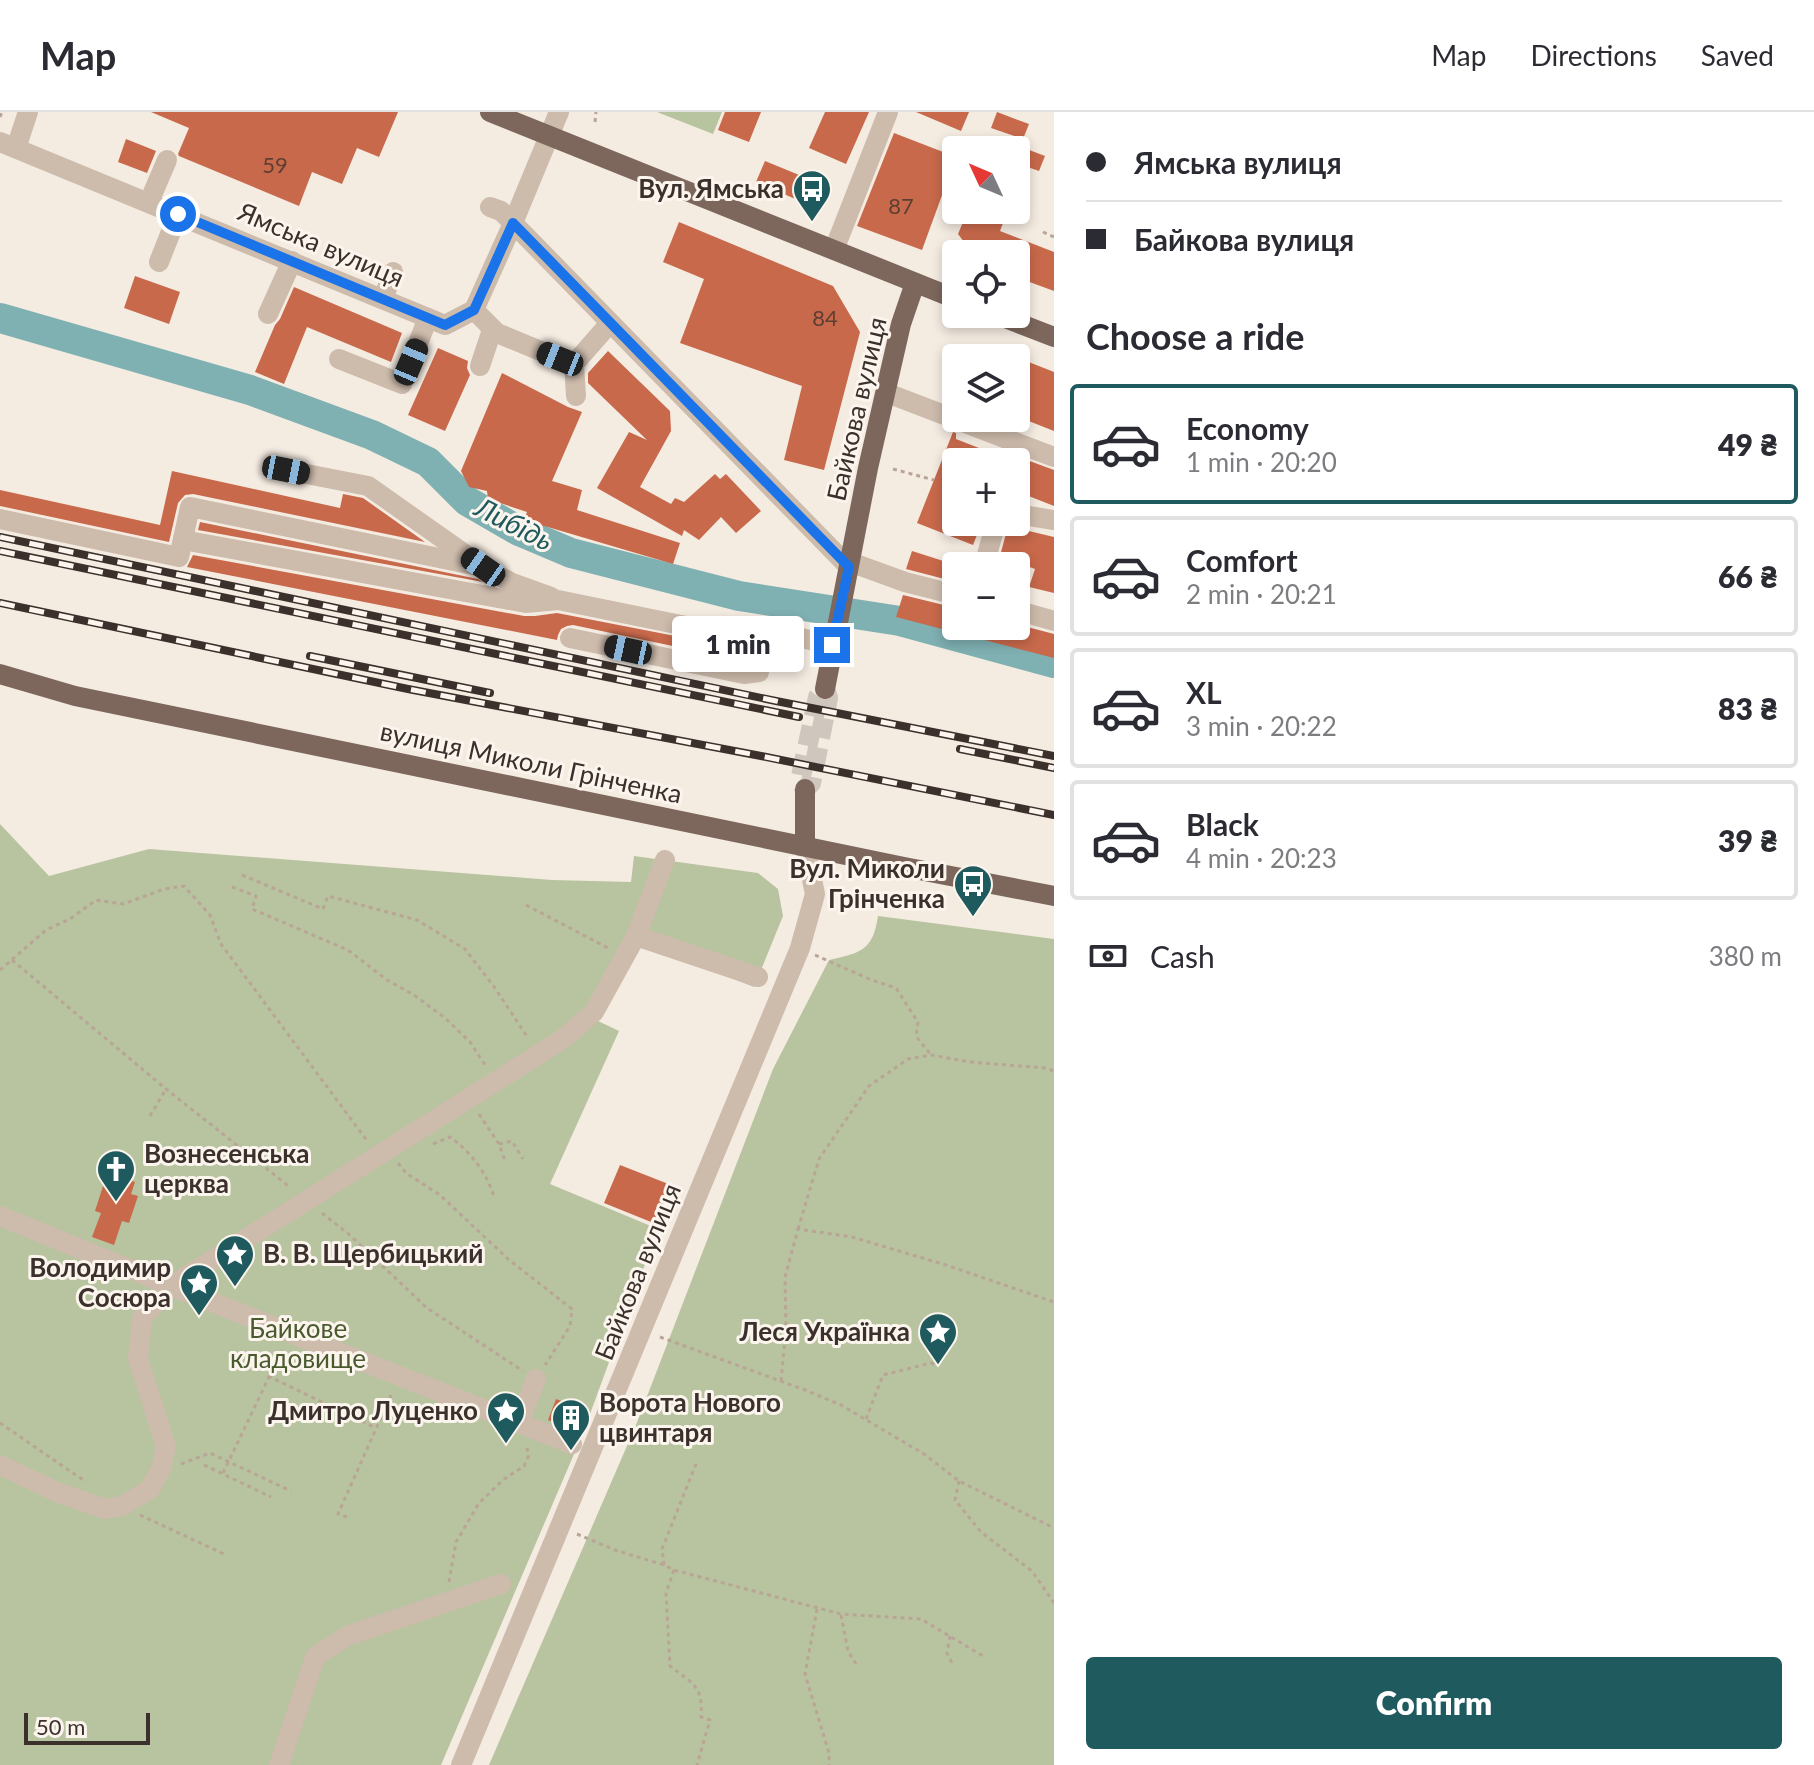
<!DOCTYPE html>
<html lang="en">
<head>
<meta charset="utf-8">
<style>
	body { margin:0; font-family:Lato,sans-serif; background:#f7f7f7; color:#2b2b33; height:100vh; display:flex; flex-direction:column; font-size:30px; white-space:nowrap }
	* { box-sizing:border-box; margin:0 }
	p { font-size:26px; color:#7c7c81 }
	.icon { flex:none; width:44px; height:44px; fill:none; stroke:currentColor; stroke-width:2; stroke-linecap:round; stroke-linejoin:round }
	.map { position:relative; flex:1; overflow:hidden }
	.drawer { display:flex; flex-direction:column; background:#fff; width:760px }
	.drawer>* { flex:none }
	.top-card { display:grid; align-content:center; height:176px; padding:0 32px; background:#fff }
	.needle { width:52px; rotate:314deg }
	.controls { position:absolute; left:942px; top:24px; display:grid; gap:16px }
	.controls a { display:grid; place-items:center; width:88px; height:88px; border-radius:8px; background:#fff; box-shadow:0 4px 12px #0003; font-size:40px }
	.scale { position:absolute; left:24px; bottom:20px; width:126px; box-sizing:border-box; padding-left:8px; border:4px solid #3b302b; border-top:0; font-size:22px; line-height:28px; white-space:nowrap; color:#3b302b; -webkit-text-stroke:6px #fbf5ee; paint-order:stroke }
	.end { position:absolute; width:36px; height:36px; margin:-18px; border:10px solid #1a73e8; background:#fff; box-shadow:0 0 0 4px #fff }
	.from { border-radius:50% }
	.bubble { position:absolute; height:56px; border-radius:8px; background:#fff; box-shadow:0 4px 12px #0003; font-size:26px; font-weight:800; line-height:56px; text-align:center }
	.car { position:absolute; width:24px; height:48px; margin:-24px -12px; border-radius:10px; box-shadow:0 0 6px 2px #0007; background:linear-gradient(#222 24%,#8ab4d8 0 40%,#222 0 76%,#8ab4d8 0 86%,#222 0) }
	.top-card b { display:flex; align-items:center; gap:28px; height:76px; font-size:30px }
	.top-card b+b { border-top:2px solid #e1e1e2 }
	.top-card i { width:20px; height:20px; background:#2b2b33 }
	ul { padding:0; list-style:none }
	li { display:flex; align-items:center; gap:24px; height:120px; margin:0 16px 12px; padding:0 16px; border:4px solid #e1e1e2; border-radius:8px }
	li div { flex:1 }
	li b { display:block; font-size:30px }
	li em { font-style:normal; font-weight:800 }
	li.selected { border-color:#1f5a5e }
	li>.icon { width:72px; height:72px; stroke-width:1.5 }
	h2 { padding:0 32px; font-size:36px; line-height:96px }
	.pay { display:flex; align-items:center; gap:20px; height:88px; padding:0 32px; font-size:30px }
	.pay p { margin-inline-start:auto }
	.cta { display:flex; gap:16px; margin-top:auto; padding:16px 32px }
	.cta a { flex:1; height:92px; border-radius:8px; background:#1f5a5e; color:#fff; font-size:32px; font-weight:800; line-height:92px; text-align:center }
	header { display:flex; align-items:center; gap:48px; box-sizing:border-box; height:112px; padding:0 40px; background:#fff; border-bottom:2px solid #e1e1e2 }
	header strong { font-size:38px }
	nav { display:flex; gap:44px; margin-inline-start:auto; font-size:28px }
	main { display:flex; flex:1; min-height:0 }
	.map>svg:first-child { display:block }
	.green { fill:#b8c4a0 }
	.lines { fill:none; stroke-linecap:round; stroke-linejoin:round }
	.river { stroke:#7fb0b2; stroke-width:30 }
	.building { fill:#c8694b }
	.major-tunnel { stroke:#cfc6bd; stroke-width:20; stroke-dasharray:20 10; stroke-linecap:butt }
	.path { stroke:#b9a596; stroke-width:3; stroke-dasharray:4 4; stroke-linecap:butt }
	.minor { stroke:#cdbbac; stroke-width:20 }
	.major { stroke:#7d675c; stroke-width:20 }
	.rail-casing { stroke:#3b302b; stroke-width:8 }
	.rail { stroke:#fbf5ee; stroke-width:5; stroke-dasharray:15; stroke-linecap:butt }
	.route { stroke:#1a73e8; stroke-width:10 }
	.labels { text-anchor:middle; stroke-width:6; stroke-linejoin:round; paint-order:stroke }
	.number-label { font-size:22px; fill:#5e3e33 }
	.poi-label { font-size:26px; font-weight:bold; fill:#3b302b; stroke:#fbf5ee; text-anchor:end }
	.street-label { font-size:26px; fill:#3b302b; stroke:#fbf5ee }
	.park-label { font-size:26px; fill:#4a5a2e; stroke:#fbf5ee }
	.water-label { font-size:28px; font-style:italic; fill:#1f5a5e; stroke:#fbf5ee }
</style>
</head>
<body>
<header>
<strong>Map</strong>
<nav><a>Map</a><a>Directions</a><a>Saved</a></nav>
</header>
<main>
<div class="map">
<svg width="1054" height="1653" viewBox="0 0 1054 1653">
	<rect width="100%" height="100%" fill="#f4ebe1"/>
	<g class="green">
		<path d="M657 0H722L713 22Z"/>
		<path d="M0 712 49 764 149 737 552 768 631 770 634 744 758 761 778 777 783 804 754 875 636 828 598 909 619 919 550 1072 658 1117 583 1321 441 1653H0Z"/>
		<path d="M878 804 1054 827V1653H489L636 1313 773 957 829 848C860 841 873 839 878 804Z"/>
	</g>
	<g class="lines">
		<path class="river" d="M0 206 250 278 372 323 428 350 467 389 519 419 571 441 739 484 900 509 1054 551"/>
	</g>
	<g class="building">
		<path d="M151 0H398L379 45 357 36 342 72 312 60 299 94 179 44 178 42 189 16Z"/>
		<path d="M725 0H761L749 30 718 18Z"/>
		<path d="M825 0H869L846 52 809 36Z"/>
		<path d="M916 0H969L961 19Z"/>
		<path d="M997 0 1029 12 1023 27 991 16Z"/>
		<path d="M894 21 956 45 922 138 857 114Z"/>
		<path d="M126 27 156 39 147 61 118 50Z"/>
		<path d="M1016 33 1045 44 1039 59 1016 51Z"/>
		<path d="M765 49 826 74 816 96 756 70Z"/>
		<path d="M968 98H1008L1000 119 1054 140V179L1016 165V142H973L958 122Z"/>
		<path d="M679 110 833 174 860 220 824 358 784 348 802 274 680 231 704 167 663 150Z"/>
		<path d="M135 164 180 180 169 212 124 196Z"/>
		<path d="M294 175 402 221 391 250 307 215 284 272 255 260 275 213 280 207Z"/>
		<path d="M438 236 468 249 467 256 470 263 445 319 408 303Z"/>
		<path d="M608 239 670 299 671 319 640 375 671 392 675 386 684 390 715 362 720 367 726 362 761 399 736 421 721 405 699 428 684 418 682 424 597 376 629 320 647 328 588 271V261Z"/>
		<path d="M1016 245 1054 260V319L1016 304Z"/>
		<path d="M502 261 568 295 582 300 552 369 582 378 577 398 680 431 673 452 524 408 527 400 488 387 487 379 469 375 461 359Z"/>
		<path d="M953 320 956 321V327L1012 349 956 350V410H982L973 433 917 411Z"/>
		<path d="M1016 344 1054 358V394L1016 379Z"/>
		<path d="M172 359 340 396 343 382 363 386 425 430 193 382 185 383 178 391 169 430 0 394V378L160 413Z"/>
		<path d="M200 410 478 467 483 470 198 418Z"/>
		<path d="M1008 414 1054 425V481L1029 475 1035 457 1000 444Z"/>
		<path d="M912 439 956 453V470L906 457Z"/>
		<path d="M193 443 524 504H535L557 501 747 538 744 549 573 513 567 514 561 517 558 523 557 528 187 455Z"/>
		<path d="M903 483 956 496V514H1016V512L1054 522V546L896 505Z"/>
		<path d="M620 1053 671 1073 656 1112 604 1091Z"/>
		<path d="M115 1063 135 1070 131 1082 138 1084 129 1111 122 1109 114 1133 92 1125 101 1101 95 1099 103 1074 110 1076Z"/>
		<path d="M556 1287 588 1299 580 1322 548 1308Z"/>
	</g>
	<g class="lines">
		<path class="major-tunnel" d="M825 577 828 586 811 671 805 677 800 669 818 585Z"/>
		<g class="path">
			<path d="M0 5 2 0"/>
			<path d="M595 10 596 0"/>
			<path d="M1043 120 1054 125"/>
			<path d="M893 357 934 368"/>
			<path d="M242 763 323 797 328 784 417 808 465 837 495 876 528 926"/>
			<path d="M232 775 256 784 252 797 348 838 387 868 414 883 445 906 470 930 485 953"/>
			<path d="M526 793 608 836"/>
			<path d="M815 843 869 867 896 876 918 910 916 924 931 943"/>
			<path d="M12 848 166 977 291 1076"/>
			<path d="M0 858 46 818 70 807 96 788 123 792 164 777 184 774 210 803 221 832 368 1030"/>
			<path d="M479 1002 499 1032 506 1051"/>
			<path d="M150 1004 166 977"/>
			<path d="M433 1032 450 1025C470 1039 487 1061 494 1085"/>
			<path d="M499 1032 512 1029 523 1047"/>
			<path d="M398 1051 406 1061 440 1083 508 1147 572 1197 570 1214 545 1253"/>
			<path d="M322 1101 351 1124 427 1196 523 1259"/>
			<path d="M798 1117 819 1047 869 974 908 947 931 943 970 950 1045 956 1054 959"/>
			<path d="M660 1225 805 1278 841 1293 924 1342 959 1369 1054 1416"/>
			<path d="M268 1264 376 1316"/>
			<path d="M781 1269 786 1216 785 1165 798 1117 852 1125 946 1153 1054 1190"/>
			<path d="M866 1307 883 1263 931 1251 938 1254"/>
			<path d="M0 1311 86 1370"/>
			<path d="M181 1352 210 1341 291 1379"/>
			<path d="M204 1353 271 1385"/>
			<path d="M223 1361 282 1238"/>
			<path d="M959 1369 955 1388 981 1420 1032 1459 1054 1491"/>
			<path d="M140 1403 224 1442"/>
			<path d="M347 1405 338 1402 392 1281"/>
			<path d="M577 1422 615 1438 664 1453 674 1458 841 1502 921 1507 983 1544"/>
			<path d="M664 1453 662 1437 696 1352"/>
			<path d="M674 1458 666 1481 670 1554C693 1572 703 1573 701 1605L710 1608 697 1653"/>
			<path d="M449 1470 456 1430 479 1391 503 1368 524 1354 529 1343 527 1337 528 1332"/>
			<path d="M817 1497 805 1562 829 1641V1653"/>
			<path d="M841 1503 848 1539 858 1555"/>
			<path d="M950 1524 947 1541 952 1551"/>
		</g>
		<g class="minor">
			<path d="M0 30 445 213 474 198 513 111 559 0"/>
			<path d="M16 36 28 0"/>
			<path d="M149 90 167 48"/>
			<path d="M490 95 501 99 513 111 849 455"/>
			<path d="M834 138 888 0"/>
			<path d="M159 150 178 102"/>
			<path d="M383 187 393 160"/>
			<path d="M474 198 497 221 560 247"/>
			<path d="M268 202 292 149"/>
			<path d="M339 247 402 272 428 206"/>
			<path d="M480 254 492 218"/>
			<path d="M887 281 1054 345"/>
			<path d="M576 284 574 252 610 211"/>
			<path d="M286 358 368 374 483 455 512 471 551 485"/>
			<path d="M1016 402 1054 408"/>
			<path d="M0 407 179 445 190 395 483 455"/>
			<path d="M183 428 526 491 558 488 735 524 765 520 779 521 832 533"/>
			<path d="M850 450 905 470 956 483"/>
			<path d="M984 454 996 410"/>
			<path d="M1016 498 1054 509"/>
			<path d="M570 526 744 562 759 560 765 520"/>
			<path d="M636 824 758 865"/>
			<path d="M0 1104 171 1174 572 1332"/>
			<path d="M519 1311 536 1267"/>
			<path d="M0 1353 57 1380 105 1397 122 1394 150 1377 161 1357 166 1334 138 1247 142 1206 171 1174 563 927 594 900 636 824 665 748"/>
			<path d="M279 1653 315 1545 347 1524 501 1472"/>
			<path d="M461 1653C575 1381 686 1108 800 836L815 782 805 734"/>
		</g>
		<g class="major">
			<path d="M490 0 956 187"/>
			<path d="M995 202 1054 225"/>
			<path d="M0 562 75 584 904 755 1054 784"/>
			<path d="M825 577 868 356 901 212 915 171"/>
			<path d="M805 677V734"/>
		</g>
		<g class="rail-casing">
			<g id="rail">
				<path d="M0 425 776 589 1054 644"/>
				<path d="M0 439 799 605"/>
				<path d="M0 491 408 577 761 644 1054 703"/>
				<path d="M310 544 490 581"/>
				<path d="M960 637 1054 656"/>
			</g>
		</g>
		<use href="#rail" class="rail"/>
	</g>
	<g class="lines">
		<path class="route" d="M178 102 445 213 474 198 513 111 849 455 832 533"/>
	</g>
	<defs>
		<g id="bus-pin" transform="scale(2)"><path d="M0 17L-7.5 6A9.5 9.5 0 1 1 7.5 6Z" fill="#1f5a5e" stroke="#fbf5ee"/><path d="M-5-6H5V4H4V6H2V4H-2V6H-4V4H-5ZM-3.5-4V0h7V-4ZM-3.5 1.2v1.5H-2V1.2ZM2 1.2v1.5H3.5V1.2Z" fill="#fff"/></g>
		<g id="church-pin" transform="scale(2)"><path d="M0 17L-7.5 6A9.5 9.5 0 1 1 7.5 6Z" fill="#1f5a5e" stroke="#fbf5ee"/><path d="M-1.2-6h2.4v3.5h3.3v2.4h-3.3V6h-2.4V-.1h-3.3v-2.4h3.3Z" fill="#fff"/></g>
		<g id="sight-pin" transform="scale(2)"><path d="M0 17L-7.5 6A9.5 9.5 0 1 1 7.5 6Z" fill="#1f5a5e" stroke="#fbf5ee"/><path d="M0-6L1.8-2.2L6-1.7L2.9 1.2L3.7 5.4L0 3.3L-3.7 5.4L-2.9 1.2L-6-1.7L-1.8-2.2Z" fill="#fff"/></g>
		<g id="building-pin" transform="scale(2)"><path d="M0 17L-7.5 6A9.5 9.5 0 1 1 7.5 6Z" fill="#1f5a5e" stroke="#fbf5ee"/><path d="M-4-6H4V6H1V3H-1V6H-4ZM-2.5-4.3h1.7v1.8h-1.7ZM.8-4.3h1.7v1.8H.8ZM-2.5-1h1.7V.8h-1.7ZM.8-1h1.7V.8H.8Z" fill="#fff"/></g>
	</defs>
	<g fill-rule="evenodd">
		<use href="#bus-pin" x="812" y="77"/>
		<use href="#bus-pin" x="973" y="772"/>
		<use href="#church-pin" x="116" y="1057"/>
		<use href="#sight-pin" x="235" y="1142"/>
		<use href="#sight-pin" x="199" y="1171"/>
		<use href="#sight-pin" x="938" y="1220"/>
		<use href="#sight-pin" x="506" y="1299"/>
		<use href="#building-pin" x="571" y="1306"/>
	</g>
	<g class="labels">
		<g class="number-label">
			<text x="275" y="61">59</text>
			<text x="901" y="102">87</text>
			<text x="825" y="214">84</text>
		</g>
		<g class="poi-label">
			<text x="784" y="86">Вул. Ямська</text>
			<text x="945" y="766">Вул. Миколи<tspan x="945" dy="30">Грінченка</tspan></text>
			<text x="144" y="1051" text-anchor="start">Вознесенська<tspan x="144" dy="30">церква</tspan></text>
			<text x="263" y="1151" text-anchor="start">В. В. Щербицький</text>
			<text x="171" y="1165">Володимир<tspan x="171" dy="30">Сосюра</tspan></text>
			<text x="910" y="1229">Леся Українка</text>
			<text x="599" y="1300" text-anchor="start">Ворота Нового<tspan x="599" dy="30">цвинтаря</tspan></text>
			<text x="478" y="1308">Дмитро Луценко</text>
		</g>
		<g class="street-label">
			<text transform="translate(321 133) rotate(23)" y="9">Ямська вулиця</text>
			<text transform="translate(857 297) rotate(-77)" y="9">Байкова вулиця</text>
			<text transform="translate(531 651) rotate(12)" y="9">вулиця Миколи Грінченка</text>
			<text transform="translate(638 1160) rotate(-68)" y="9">Байкова вулиця</text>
		</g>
		<g class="park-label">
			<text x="298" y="1226">Байкове<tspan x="298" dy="30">кладовище</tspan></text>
		</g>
		<g class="water-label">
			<text transform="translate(514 412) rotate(27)" y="10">Либідь</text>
		</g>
	</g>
</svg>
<div class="controls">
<a><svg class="needle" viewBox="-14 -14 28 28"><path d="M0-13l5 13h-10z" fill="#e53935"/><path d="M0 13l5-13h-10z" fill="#7c7c81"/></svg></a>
<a><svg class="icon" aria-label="locate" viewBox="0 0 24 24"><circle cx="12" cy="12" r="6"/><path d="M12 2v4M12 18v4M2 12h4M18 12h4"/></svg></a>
<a><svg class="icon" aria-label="layers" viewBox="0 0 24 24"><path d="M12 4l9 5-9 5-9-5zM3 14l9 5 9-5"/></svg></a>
<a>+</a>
<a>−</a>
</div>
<div class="scale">50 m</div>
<i class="end from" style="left:178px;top:102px"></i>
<i class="end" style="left:832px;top:533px"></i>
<div class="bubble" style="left:672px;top:504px;width:132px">1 min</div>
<i class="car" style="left:560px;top:247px;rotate:292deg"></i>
<i class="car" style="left:411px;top:250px;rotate:23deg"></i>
<i class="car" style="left:286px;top:358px;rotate:101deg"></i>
<i class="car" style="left:483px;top:455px;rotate:305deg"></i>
<i class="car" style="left:628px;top:538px;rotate:282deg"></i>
</div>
<section class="drawer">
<div class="top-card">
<b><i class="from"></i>Ямська вулиця</b>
<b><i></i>Байкова вулиця</b>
</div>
<h2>Choose a ride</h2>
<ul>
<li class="selected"><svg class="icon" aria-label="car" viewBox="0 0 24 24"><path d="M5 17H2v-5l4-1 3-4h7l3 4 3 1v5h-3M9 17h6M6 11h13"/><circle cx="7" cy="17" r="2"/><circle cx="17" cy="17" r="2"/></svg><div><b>Economy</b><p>1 min · 20:20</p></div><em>49 ₴</em></li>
<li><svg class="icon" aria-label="car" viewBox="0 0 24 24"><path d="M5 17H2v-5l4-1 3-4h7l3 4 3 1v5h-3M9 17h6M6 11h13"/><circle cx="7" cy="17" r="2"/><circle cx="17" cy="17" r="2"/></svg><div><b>Comfort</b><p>2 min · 20:21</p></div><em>66 ₴</em></li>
<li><svg class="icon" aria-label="car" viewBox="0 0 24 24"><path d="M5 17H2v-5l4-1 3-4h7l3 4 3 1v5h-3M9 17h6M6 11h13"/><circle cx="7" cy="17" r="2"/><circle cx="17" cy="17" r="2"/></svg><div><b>XL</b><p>3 min · 20:22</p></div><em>83 ₴</em></li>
<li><svg class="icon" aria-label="car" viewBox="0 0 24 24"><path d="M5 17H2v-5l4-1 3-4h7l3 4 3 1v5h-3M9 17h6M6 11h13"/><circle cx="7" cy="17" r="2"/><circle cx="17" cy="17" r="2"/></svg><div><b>Black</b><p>4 min · 20:23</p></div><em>39 ₴</em></li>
</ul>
<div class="pay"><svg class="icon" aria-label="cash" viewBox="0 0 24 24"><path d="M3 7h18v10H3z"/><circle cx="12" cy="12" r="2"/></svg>Cash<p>380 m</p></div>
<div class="cta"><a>Confirm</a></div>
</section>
</main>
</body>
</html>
